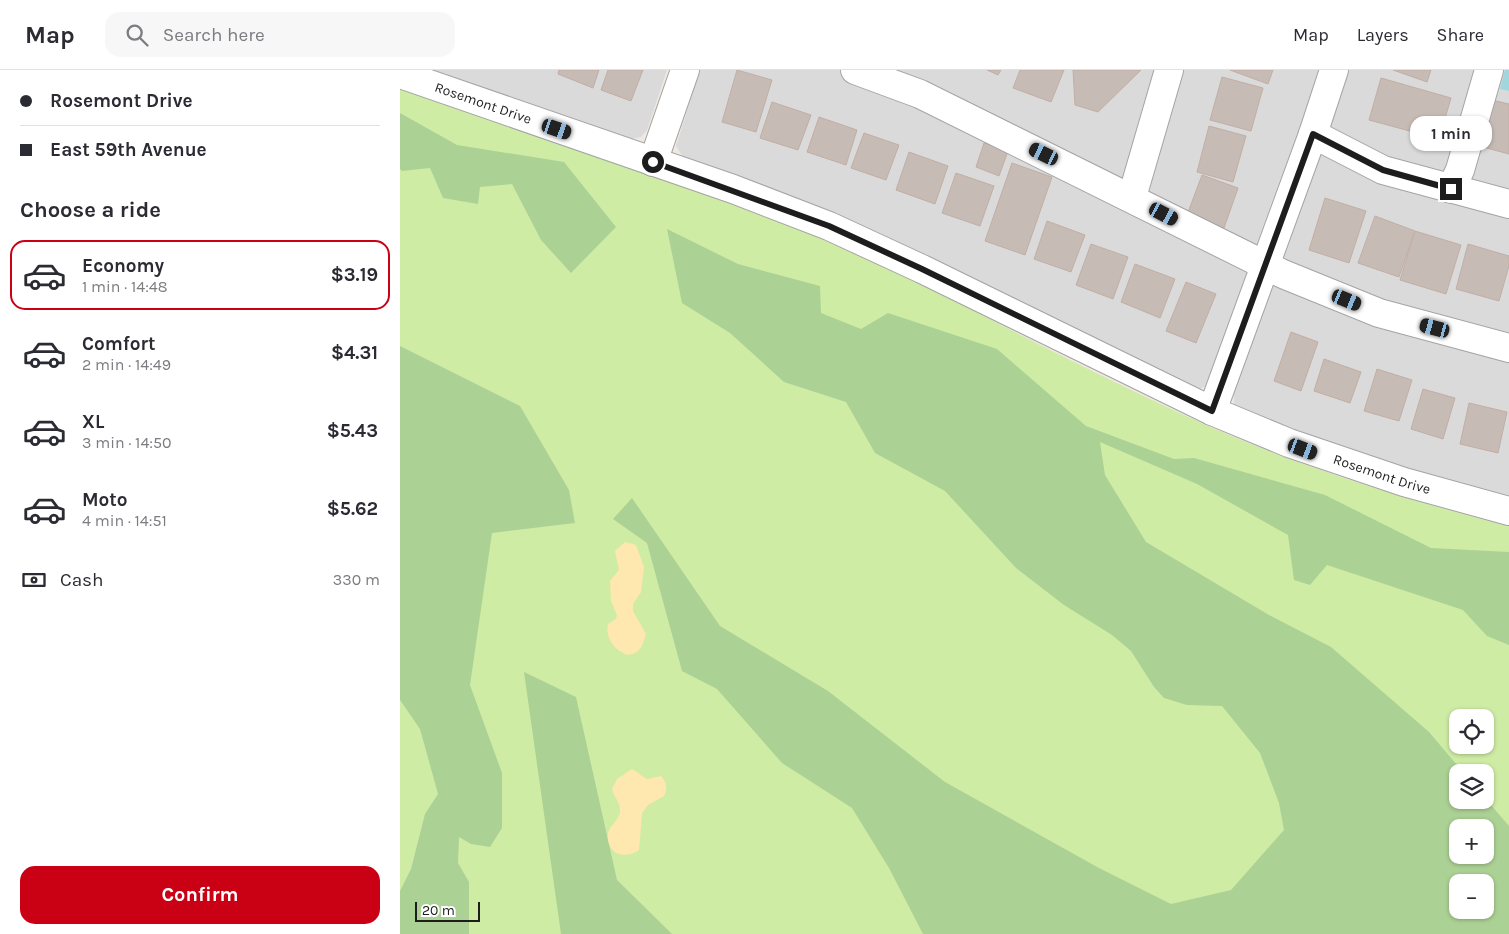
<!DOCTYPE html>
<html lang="en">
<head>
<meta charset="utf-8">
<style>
	body { margin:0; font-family:Karla,sans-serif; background:#f7f7f7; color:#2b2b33; height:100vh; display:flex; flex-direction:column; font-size:19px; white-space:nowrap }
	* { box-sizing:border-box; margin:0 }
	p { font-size:16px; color:#7c7c81 }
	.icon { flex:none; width:28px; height:28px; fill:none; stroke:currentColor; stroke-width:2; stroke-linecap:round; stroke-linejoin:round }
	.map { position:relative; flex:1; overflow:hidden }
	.panel { display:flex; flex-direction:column; background:#fff; width:400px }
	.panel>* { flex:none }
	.banner { display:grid; align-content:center; height:110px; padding:0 20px; background:#fff }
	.controls { position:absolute; left:1049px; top:639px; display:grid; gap:10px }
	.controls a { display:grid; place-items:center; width:45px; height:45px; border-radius:10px; background:#fff; box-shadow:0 1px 4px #0004; font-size:25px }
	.scale { position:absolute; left:15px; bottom:12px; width:65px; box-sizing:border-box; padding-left:5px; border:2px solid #1d1d1d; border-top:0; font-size:14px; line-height:18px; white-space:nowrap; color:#1d1d1d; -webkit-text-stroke:4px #fff; paint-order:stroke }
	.end { position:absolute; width:22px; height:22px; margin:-11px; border:6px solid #1d1d1d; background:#fff; box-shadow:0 0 0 2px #fff }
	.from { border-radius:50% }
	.bubble { position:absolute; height:35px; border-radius:15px; background:#fff; box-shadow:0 1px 4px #0004; font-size:16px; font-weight:700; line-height:35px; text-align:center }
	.car { position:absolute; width:15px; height:30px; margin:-15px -8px; border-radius:6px; box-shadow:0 0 4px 1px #0007; background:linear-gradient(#222 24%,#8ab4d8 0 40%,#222 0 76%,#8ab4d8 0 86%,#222 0) }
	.banner b { display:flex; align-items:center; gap:18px; height:48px; font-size:19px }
	.banner b+b { border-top:1px solid #e1e1e2 }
	.banner i { width:12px; height:12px; background:#2b2b33 }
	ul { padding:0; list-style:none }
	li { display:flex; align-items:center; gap:15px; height:70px; margin:0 10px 8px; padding:0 10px; border:2px solid transparent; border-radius:15px }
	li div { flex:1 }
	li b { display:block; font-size:19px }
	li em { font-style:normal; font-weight:700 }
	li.selected { border-color:#ca0014 }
	li>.icon { width:45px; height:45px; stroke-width:1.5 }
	h2 { padding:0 20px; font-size:22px; line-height:60px }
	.pay { display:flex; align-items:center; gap:12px; height:55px; padding:0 20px; font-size:19px }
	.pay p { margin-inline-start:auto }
	.cta { display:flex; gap:10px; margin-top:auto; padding:10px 20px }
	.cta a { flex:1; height:58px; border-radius:15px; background:#ca0014; color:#fff; font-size:20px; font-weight:700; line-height:58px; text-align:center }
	header { display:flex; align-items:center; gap:30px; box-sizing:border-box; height:70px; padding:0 25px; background:#fff; border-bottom:1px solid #e1e1e2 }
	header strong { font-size:24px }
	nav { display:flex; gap:28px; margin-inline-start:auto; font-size:18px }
	.search { width:350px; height:45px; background:#f7f7f7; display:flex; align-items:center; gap:12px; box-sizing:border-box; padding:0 18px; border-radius:15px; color:#7c7c81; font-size:19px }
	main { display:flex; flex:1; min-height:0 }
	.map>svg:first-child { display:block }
	.residential { fill:#dbdada }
	.grass { fill:#cfeca5; fill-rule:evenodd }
	.forest { fill:#acd194; fill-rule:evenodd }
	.sand { fill:#ffe7b0 }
	.water { fill:#a0d7df }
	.building { fill:#c7bbb5; stroke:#c1aea4 }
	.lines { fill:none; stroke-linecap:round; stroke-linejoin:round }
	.minor-casing { stroke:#a4a4a4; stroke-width:30 }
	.minor { stroke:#fff; stroke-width:28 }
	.route { stroke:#1d1d1d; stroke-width:6 }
	.labels { text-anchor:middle; stroke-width:4.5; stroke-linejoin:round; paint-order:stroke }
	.street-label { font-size:14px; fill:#1d1d1d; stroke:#fff }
</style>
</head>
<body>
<header>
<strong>Map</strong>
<div class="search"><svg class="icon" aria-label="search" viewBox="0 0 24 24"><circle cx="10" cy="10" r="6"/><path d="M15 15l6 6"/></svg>Search here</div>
<nav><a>Map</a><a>Layers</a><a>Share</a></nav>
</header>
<main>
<section class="panel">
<div class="banner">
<b><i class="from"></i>Rosemont Drive</b>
<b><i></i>East 59th Avenue</b>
</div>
<h2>Choose a ride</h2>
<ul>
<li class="selected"><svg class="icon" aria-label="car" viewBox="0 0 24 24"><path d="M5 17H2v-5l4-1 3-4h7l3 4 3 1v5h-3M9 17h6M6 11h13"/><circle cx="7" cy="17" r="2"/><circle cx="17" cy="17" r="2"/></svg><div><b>Economy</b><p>1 min · 14:48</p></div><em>$3.19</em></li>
<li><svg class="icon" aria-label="car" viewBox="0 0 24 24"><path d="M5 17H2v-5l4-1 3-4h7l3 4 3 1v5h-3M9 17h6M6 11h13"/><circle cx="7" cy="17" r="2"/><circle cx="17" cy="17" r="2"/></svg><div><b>Comfort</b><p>2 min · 14:49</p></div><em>$4.31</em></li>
<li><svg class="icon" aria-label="car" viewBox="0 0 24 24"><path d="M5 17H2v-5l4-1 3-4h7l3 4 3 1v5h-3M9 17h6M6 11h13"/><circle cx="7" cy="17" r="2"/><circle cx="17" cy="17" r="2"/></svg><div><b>XL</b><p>3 min · 14:50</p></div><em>$5.43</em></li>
<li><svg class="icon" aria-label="car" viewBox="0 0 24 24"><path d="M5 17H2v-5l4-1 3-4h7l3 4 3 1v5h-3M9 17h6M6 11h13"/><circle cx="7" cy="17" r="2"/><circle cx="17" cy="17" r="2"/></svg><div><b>Moto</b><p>4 min · 14:51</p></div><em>$5.62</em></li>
</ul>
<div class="pay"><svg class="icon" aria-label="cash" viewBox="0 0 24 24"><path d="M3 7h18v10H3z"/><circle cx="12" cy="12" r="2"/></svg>Cash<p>330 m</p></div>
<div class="cta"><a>Confirm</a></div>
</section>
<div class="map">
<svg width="1109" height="864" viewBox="0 0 1109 864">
	<rect width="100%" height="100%" fill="#efe9e2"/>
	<g class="residential">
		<path d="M27 0H267L247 60 241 67 231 69Z"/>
		<path d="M300 0H1109V427L943 381 834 335V321L811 310 804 317 797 320 284 89 276 76Z"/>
	</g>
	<path class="grass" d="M0 19C166 76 335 128 496 201 532 217 567 237 603 256 663 287 724 317 786 346 890 394 998 427 1109 456V864H0ZM1058 648H1085V675H1058ZM1058 702H1085V730H1058ZM1058 758H1085V785H1058ZM1058 812H1085V840H1058Z"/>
	<g class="forest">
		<path d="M0 43 57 75 164 92 216 157 171 203 141 170 112 114 80 117 78 134 43 128 30 98 2 101 0 99Z"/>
		<path d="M267 159 338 194 420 216 421 243 461 259 488 243 597 279 686 356 774 389 794 388 925 425 1031 478 1109 482V575L1087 566 1063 540 927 495 910 515 894 510 888 465 797 414 700 372 705 405 746 472 869 545 931 577 1029 662 1063 702H1058V730H1085V728L1109 756V864H523L489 798 452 738 382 693 317 619 282 601 247 473 213 449 232 428 320 556 428 621 545 712 699 798 771 834 831 820 884 760 879 733 860 683 822 636 787 635 764 628 754 617 731 581 712 565 664 535 616 498 545 421 475 383 446 332 384 312 330 263 282 233ZM1058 758H1085V785H1058ZM1085 812V840H1058V812Z"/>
		<path d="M0 276 120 336 169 420 175 453 92 463 70 615 102 703V758L90 777 71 774 59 767 58 793 69 812V864H0V821L11 799 25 744 38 724 20 659 0 630Z"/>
		<path d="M124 602 176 627 217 810 272 864H161Z"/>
	</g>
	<g class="sand">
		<path d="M225 472 236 475 244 497 241 522 233 534V541L246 564C242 576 241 583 228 585 215 581 205 568 208 554L216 549 217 545 211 531 210 511 219 500 215 481Z"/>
		<path d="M232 699 247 709 261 706C266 712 268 717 264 726L248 735 242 743 239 780C228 788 211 787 208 770 206 756 218 753 220 742 221 733 214 727 212 719L217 709Z"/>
	</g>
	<path class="water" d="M1105 0H1109V21L1100 19Z"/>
	<g class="building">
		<path d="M159 0H199L193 18 158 4Z"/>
		<path d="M208 0H243L231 31 201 20Z"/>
		<path d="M337 0 372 10 356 62 322 52Z"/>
		<path d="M587 0H601L598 5Z"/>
		<path d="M620 0H664L651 32 613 18Z"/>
		<path d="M673 0H741L698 42 675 35Z"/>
		<path d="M830 0H873L868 14Z"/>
		<path d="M993 0H1031L1027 12Z"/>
		<path d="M822 7 863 18 851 61 810 50Z"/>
		<path d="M981 8 1051 28 1039 69 969 50Z"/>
		<path d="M1092 30 1109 34V84L1079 76Z"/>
		<path d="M372 32 411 45 398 80 360 68Z"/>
		<path d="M419 47 457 60 446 95 407 82Z"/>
		<path d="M809 56 846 66 833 112 797 102Z"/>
		<path d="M464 63 499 75 486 110 451 98Z"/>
		<path d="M584 73 608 81 599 106 576 97Z"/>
		<path d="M509 82 548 96 535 134 496 120Z"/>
		<path d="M612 93 652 107 625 185 585 171Z"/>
		<path d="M556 103 594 116 580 156 542 143Z"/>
		<path d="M802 105 838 118 824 158 787 145Z"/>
		<path d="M925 128 966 141 949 193 909 180Z"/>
		<path d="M975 146 1015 161 999 207 958 193Z"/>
		<path d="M647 151 685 165 671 202 634 189Z"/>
		<path d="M1015 161 1061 175 1046 224 1000 210Z"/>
		<path d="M691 174 728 187 713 229 676 215Z"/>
		<path d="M1068 174 1109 186V196L1099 231 1056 219Z"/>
		<path d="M735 194 775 209 760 248 721 232Z"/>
		<path d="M786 212 816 224 796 273 766 261Z"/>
		<path d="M891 262 918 272 901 321 874 311Z"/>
		<path d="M924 289 961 302 950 333 914 321Z"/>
		<path d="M977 299 1012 310 999 351 964 341Z"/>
		<path d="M1023 319 1055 328 1043 369 1011 359Z"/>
		<path d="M1069 333 1107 342 1098 383 1060 374Z"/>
	</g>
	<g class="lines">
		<g class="minor-casing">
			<g id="minor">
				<path d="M455 0 520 24 883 204 979 243 1109 278"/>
				<path id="s1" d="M0 4 333 119 429 156 522 199 812 341 889 373 1004 412 1109 441"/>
				<path d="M913 64 983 100 1109 134"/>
				<path d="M253 92 285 0"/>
				<path d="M1051 119 1060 100 1089 0"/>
				<path d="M732 127 769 0"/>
				<path d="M812 341 913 64 934 0"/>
			</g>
		</g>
		<use href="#minor" class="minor"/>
	</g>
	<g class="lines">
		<path class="route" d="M253 92 429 156 522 199 812 341 913 64 983 100 1051 119"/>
	</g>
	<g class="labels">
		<g class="street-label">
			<text dy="5" stroke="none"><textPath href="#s1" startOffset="88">Rosemont Drive</textPath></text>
			<text dy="5" stroke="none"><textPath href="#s1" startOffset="1062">Rosemont Drive</textPath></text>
		</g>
	</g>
</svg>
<div class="controls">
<a><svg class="icon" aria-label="locate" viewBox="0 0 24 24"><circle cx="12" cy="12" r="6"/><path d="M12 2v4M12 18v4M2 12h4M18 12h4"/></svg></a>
<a><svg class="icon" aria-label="layers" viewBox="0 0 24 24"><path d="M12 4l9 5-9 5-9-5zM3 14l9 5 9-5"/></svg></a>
<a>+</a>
<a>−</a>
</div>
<div class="scale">20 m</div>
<i class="end from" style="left:253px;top:92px"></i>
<i class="end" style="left:1051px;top:119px"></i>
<div class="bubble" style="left:1010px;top:46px;width:82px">1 min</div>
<i class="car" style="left:157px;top:59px;rotate:109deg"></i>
<i class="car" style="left:644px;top:84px;rotate:296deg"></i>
<i class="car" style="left:764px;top:144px;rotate:118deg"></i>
<i class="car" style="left:947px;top:230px;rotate:112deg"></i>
<i class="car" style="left:1035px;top:258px;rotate:285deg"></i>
<i class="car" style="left:903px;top:379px;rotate:111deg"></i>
</div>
</main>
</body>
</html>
